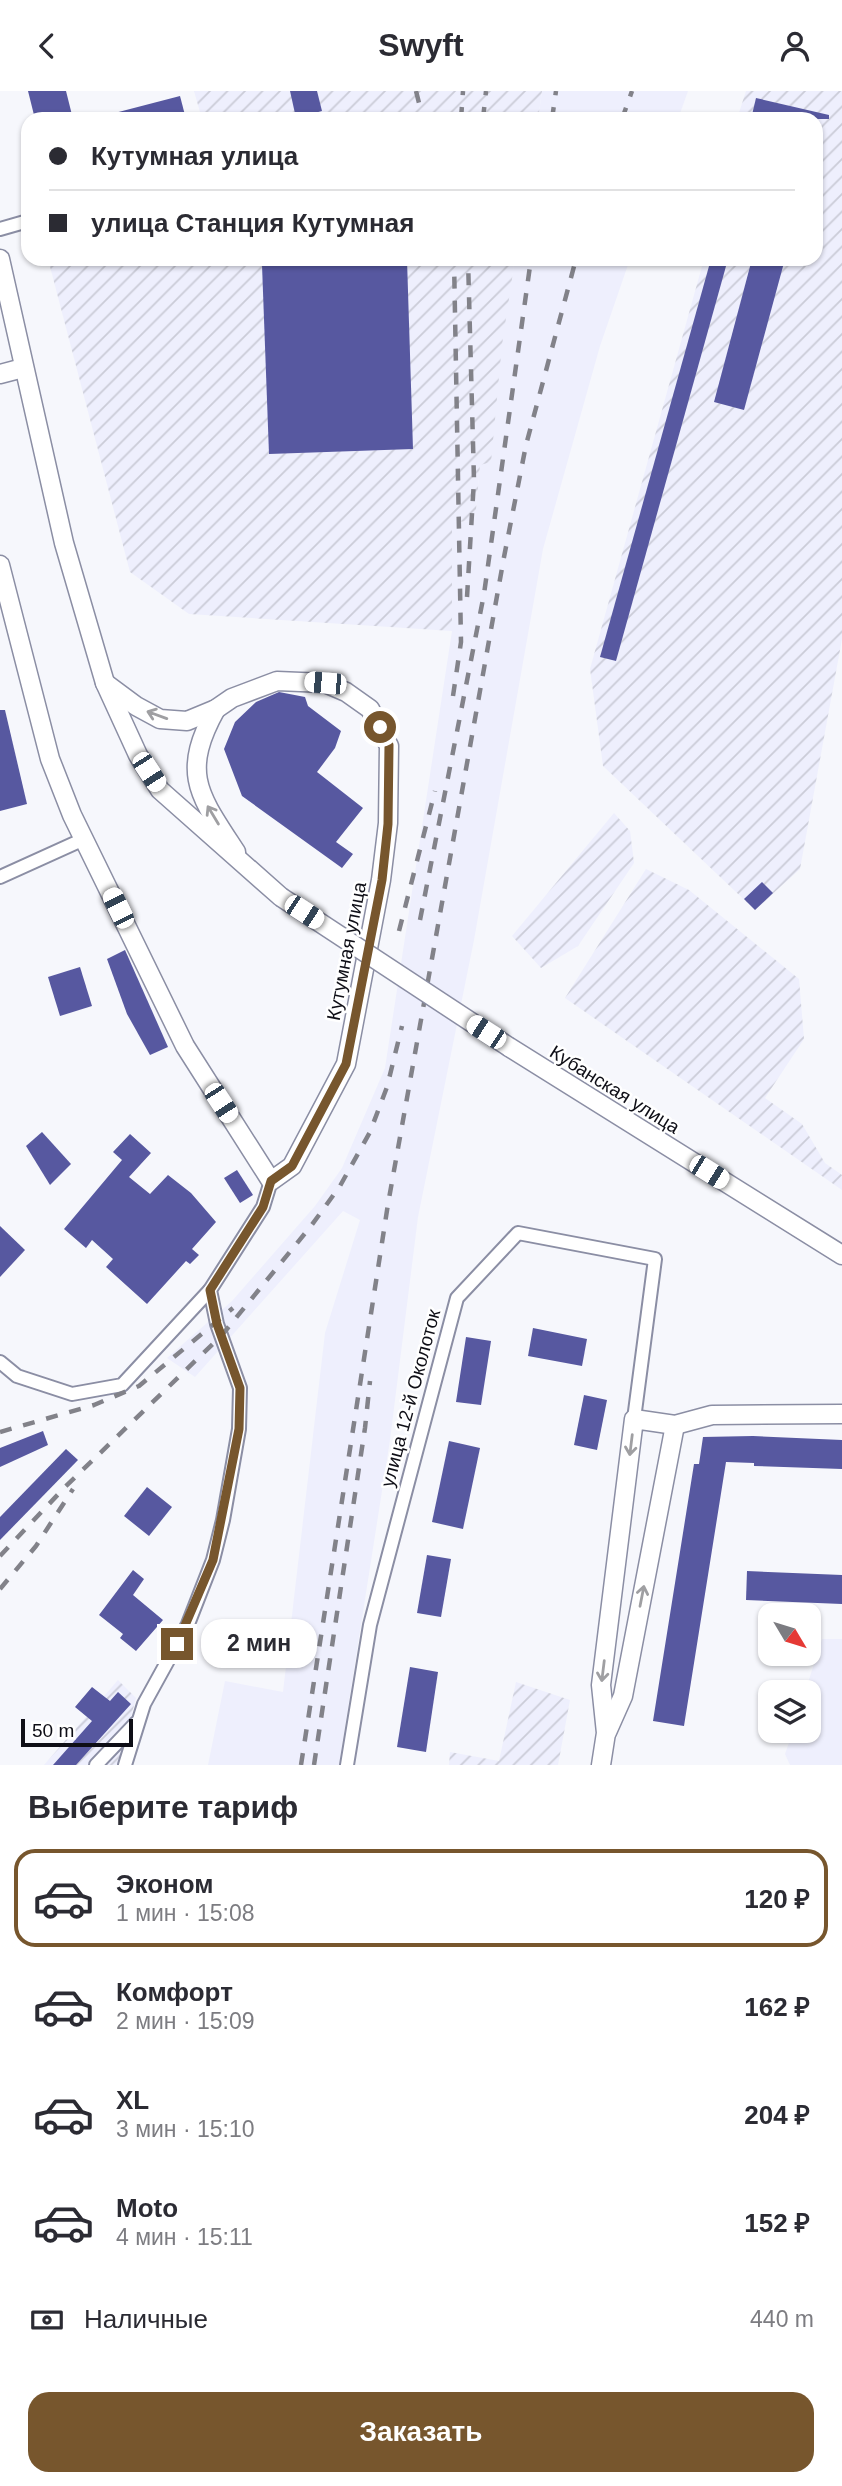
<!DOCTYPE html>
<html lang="ru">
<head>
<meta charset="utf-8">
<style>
	body { margin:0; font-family:Helvetica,sans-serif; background:#f2f2f3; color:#2b2b33; height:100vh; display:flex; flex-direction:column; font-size:26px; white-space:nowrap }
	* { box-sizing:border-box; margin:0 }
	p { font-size:23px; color:#7c7c81 }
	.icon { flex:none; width:38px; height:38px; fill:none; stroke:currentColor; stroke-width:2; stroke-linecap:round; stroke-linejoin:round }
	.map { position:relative; height:1674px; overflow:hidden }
	.sheet { display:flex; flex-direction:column; background:#fff; flex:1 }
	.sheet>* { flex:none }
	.banner { position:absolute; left:21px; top:21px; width:802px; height:154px; border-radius:21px; box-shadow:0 2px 5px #0004; display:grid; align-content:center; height:154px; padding:0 28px; background:#fff }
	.needle { width:46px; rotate:128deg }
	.controls { position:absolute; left:758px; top:1512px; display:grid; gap:14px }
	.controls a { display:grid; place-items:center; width:63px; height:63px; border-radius:14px; background:#fff; box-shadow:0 2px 5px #0004; font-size:35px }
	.scale { position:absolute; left:21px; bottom:18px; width:112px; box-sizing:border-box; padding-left:7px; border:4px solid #0e0e16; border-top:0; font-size:19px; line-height:24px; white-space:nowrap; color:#0e0e16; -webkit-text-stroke:5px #fff; paint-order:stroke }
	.end { position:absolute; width:32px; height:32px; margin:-16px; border:9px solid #77562d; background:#fff; box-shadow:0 0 0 4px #fff }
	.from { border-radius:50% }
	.bubble { position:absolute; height:49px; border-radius:21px; background:#fff; box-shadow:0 2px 5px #0004; font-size:23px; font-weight:700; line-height:49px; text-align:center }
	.car { position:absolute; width:21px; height:42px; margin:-21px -10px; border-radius:9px; box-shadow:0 0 5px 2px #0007; background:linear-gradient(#fff 24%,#345 0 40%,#fff 0 76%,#345 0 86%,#fff 0) }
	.banner b { display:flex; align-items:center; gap:24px; height:66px; font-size:26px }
	.banner b+b { border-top:2px solid #e1e1e2 }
	.banner i { width:18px; height:18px; background:#2b2b33 }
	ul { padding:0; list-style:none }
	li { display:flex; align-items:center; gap:21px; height:98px; margin:0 14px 10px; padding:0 14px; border:4px solid transparent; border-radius:21px }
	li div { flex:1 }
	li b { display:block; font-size:26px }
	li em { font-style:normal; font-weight:700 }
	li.current { border-color:#77562d }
	li>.icon { width:63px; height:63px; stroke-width:1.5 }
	h2 { padding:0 28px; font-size:32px; line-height:84px }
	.pay { display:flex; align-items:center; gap:18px; height:77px; padding:0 28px; font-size:26px }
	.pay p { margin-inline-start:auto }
	.action { display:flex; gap:14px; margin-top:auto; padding:14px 28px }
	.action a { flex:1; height:80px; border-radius:21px; background:#77562d; color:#fff; font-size:28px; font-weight:700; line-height:80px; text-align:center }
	header { display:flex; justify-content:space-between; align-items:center; height:91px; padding:0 28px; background:#fff; font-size:32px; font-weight:700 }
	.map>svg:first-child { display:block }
	.built { fill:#eeeffd }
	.industrial { fill:url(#industrial-furrows) }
	.building { fill:#5758a0 }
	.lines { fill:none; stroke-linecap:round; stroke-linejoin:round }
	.street-casing { stroke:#8b8ea4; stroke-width:16 }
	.secondary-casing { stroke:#8b8ea4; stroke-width:21 }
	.street { stroke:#fff; stroke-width:12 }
	.secondary { stroke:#fff; stroke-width:18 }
	.rail { stroke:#828289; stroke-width:4.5; stroke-dasharray:12 12; stroke-linecap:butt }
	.secondary-bridge-casing { stroke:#8b8ea4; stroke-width:21; stroke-linecap:butt }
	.secondary-bridge { stroke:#fff; stroke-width:18 }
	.oneway { stroke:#9f9fa2 }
	.route { stroke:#77562d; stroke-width:9 }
	.labels { text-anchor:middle; stroke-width:5; stroke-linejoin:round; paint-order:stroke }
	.street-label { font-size:19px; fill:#0e0e16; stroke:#fff }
</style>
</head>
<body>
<header><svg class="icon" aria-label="back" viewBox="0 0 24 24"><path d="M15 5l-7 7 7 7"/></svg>Swyft<svg class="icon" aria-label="person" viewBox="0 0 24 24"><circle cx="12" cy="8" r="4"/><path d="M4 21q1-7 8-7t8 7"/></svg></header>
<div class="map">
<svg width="842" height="1674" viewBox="0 0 842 1674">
	<defs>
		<pattern id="industrial-furrows" width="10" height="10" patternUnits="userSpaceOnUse" patternTransform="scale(1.75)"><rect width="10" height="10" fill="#eeeffd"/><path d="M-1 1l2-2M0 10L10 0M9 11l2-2" fill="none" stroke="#cbccd8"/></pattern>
	</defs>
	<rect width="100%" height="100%" fill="#f6f7fc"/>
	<g class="built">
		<path d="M542 0H688L678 28H538Z"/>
		<path d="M515 168H630L600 255 543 458 474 849 418 1126 390 1349 339 1674H208L225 1590 283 1601 325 1242 360 1129 343 1120 195 1286 167 1267 232 1210 315 1115 342 1077 385 977 452 540V431L475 430 480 374Z"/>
		<path d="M822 1548H842V1674H790L785 1663 793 1640H808V1601H805Z"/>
	</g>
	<g class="industrial">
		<path d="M194 0H542L538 28H202Z"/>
		<path d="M746 0H842V548L800 778 755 819 603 675 590 578 704 168H816V28H737Z"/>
		<path d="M48 168H515L502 254 491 371 480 374 475 430 452 431V540L189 523 130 481Z"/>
		<path d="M614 722 630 740 634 772 578 855 541 877 512 845Z"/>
		<path d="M646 778 689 799 799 888 804 948 765 1007 802 1033 825 1072 842 1084V1099L565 907Z"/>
		<path d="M118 1589 136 1607 118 1674H44Z"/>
		<path d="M516 1591 570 1609 558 1674H449L450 1661 499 1670Z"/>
	</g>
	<g class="building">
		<path d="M28 0H66L73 28H35Z"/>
		<path d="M290 0H317L322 20 296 27Z"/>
		<path d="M180 5 186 28H107V24Z"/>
		<path d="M756 7 829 24V28H751Z"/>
		<path d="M711 168H728L616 570 600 566Z"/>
		<path d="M752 168H785L744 319 714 311Z"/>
		<path d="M407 169 413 358 269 363 262 174Z"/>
		<path d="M279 601 305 606 308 615 341 640 335 657 317 681 363 717 336 751 353 763 342 777 242 705 224 658 235 631 256 611Z"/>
		<path d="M0 619H5L27 713 0 720Z"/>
		<path d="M762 791 773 802 755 819 744 808Z"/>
		<path d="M125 859 168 956 150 964 127 923 107 868Z"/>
		<path d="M80 876 92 915 60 925 48 886Z"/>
		<path d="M42 1041 71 1073 50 1094 26 1055Z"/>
		<path d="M130 1043 151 1062 129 1086 150 1103 168 1084 191 1102 216 1131 192 1158 199 1164 190 1173 186 1170 147 1213 106 1176 113 1168 92 1149 86 1157 64 1138 122 1069 113 1061Z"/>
		<path d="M237 1079 253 1104 240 1112 224 1087Z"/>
		<path d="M0 1135 25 1159 0 1186Z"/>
		<path d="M533 1237 587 1248 582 1275 528 1265Z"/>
		<path d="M466 1246 491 1250 481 1314 456 1311Z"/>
		<path d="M584 1304 607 1309 597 1359 574 1354Z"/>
		<path d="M43 1340 48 1354 0 1376V1357Z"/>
		<path d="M753 1345 842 1349V1378L754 1375V1372L726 1371 684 1635 653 1630 694 1373H699L703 1346Z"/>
		<path d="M449 1350 480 1357 463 1438 432 1431Z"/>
		<path d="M66 1358 78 1369 0 1449V1426Z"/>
		<path d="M147 1396 172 1416 149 1445 124 1425Z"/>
		<path d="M427 1464 451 1468 441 1526 417 1522Z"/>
		<path d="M133 1479 144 1488 133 1504 163 1529 136 1560 120 1547 123 1543 99 1524Z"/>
		<path d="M747 1480 842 1484V1513L746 1509Z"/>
		<path d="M410 1576 438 1581 426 1661 397 1656Z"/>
		<path d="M92 1596 110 1610 118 1601 131 1613 76 1674H53L92 1630 75 1616Z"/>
	</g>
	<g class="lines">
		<g class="street-casing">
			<g id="street">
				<path d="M0 138 28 130"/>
				<path d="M0 786 84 748"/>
				<path d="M0 1271 17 1285 72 1303 122 1294 210 1199"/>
				<path d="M96 1674 136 1632"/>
				<path d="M125 1674 144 1613 188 1533 213 1469 223 1429 239 1338 240 1297 217 1233 210 1199 263 1116 271 1090"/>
				<path d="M347 1674 370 1534 457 1207 518 1142 655 1168 634 1328"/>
			</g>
		</g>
		<g class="secondary-casing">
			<g id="secondary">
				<path d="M0 168 64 452 105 592 138 664 160 699 281 806"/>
				<path d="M0 283 23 277"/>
				<path d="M0 474 50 668 72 724 185 955 271 1090 292 1075 346 973 381 789 388 732 389 655 370 618 346 601 325 592 277 590 232 607 216 618 187 630 160 628 136 615 105 592"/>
				<path d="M216 618C180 683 199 704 236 761"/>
				<path d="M509 956 842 1164"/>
				<path d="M607 1641 623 1605 675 1334"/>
				<path d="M601 1674 606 1642 601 1594 634 1328 675 1334 712 1324 842 1323"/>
			</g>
		</g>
		<use href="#street" class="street"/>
		<use href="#secondary" class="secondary"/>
		<g class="rail">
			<path d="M416 0 423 28"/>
			<path d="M461 28 463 0"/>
			<path d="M483 28 486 0"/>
			<path d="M552 28 556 0"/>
			<path d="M622 28 632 0"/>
			<path d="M467 506 474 389 468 168"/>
			<path d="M453 605 461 551 454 168"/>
			<path d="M420 829 484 503 531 168"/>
			<path d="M399 840 435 700"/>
			<path d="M0 1341 94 1314 139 1295 233 1217"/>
			<path d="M0 1465 65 1396 222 1244 311 1135 340 1095 370 1041 387 996 402 935"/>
			<path d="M0 1498 36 1455 73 1398"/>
			<path d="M301 1674 388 1113 504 466 526 354 576 168"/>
			<path d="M314 1674 365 1337 370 1290"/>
		</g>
		<g class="secondary-bridge-casing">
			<path id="secondary-bridge" d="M281 806 509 956"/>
		</g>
		<use href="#secondary-bridge" class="secondary-bridge"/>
	</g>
	<defs><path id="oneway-shaft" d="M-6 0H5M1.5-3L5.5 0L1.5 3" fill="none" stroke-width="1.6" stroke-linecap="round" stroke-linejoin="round" transform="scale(1.75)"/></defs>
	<g class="oneway">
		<use href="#oneway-shaft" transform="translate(157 624) rotate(-160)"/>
		<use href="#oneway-shaft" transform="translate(213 724) rotate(-121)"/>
		<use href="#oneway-shaft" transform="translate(631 1354) rotate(97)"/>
		<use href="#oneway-shaft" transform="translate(642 1505) rotate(-79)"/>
		<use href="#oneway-shaft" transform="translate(603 1580) rotate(97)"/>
	</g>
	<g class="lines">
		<path class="route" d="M177 1553 213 1469 239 1338 240 1297 217 1233 210 1199 263 1116 271 1090 292 1075 346 973 382 789 388 733 389 654 380 636"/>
	</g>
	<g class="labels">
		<g class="street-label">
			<text transform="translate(346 860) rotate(-79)" y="7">Кутумная улица</text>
			<text transform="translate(615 998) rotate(32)" y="7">Кубанская улица</text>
			<text transform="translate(410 1307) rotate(-75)" y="7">улица 12-й Околоток</text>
		</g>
	</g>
</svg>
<div class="controls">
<a><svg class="needle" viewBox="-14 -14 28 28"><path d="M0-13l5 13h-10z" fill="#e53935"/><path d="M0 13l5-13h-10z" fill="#7c7c81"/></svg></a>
<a><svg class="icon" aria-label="layers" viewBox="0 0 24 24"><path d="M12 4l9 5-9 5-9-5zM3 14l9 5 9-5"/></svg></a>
</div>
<div class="scale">50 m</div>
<i class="end from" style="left:380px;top:636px"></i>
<i class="end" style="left:177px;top:1553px"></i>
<div class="bubble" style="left:201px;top:1528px;width:116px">2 мин</div>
<i class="car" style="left:325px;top:592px;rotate:275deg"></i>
<i class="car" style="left:149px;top:681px;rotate:147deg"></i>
<i class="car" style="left:118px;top:817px;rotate:334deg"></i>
<i class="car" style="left:304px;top:821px;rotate:123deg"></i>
<i class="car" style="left:486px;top:941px;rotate:303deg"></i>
<i class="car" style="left:221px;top:1012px;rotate:147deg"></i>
<i class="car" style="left:709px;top:1081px;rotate:122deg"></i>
<div class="banner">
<b><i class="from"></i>Кутумная улица</b>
<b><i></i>улица Станция Кутумная</b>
</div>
</div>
<section class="sheet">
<h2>Выберите тариф</h2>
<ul>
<li class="current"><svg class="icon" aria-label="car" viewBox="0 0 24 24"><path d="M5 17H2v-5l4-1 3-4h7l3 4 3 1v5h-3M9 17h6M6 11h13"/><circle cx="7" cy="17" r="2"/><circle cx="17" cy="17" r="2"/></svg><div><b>Эконом</b><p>1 мин · 15:08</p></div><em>120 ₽</em></li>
<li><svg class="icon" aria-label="car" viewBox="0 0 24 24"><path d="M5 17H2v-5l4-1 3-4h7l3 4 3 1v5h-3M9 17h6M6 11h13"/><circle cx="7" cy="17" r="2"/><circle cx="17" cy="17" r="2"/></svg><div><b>Комфорт</b><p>2 мин · 15:09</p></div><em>162 ₽</em></li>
<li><svg class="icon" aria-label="car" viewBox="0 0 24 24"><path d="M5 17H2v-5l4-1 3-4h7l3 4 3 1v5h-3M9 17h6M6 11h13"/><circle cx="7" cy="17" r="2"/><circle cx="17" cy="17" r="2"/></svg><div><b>XL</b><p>3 мин · 15:10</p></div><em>204 ₽</em></li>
<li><svg class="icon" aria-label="car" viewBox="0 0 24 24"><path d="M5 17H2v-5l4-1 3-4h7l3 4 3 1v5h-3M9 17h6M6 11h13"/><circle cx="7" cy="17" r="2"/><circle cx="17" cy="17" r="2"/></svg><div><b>Moto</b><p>4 мин · 15:11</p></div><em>152 ₽</em></li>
</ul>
<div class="pay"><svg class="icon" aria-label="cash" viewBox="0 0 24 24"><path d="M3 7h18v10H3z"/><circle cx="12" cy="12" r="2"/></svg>Наличные<p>440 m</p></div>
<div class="action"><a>Заказать</a></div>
</section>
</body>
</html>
